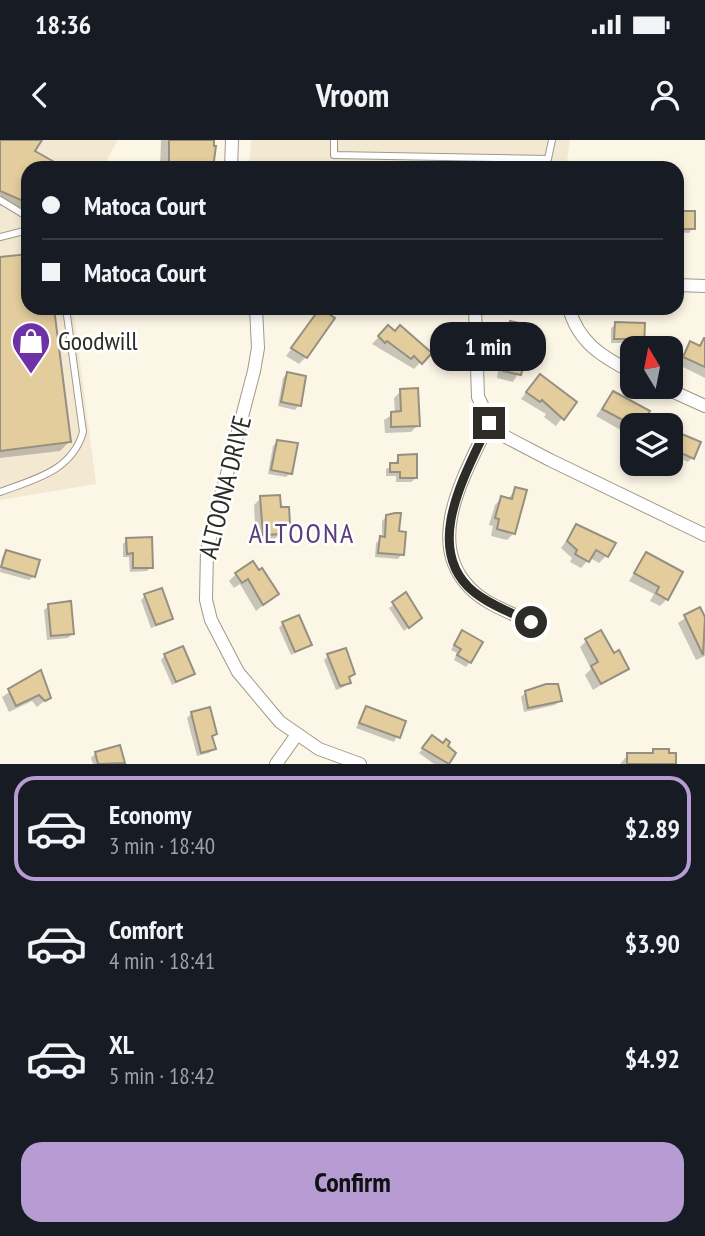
<!DOCTYPE html>
<html lang="en">
<head>
<meta charset="utf-8">
<style>
	body { margin:0; font-family:"PT Sans Narrow",sans-serif; background:#20242c; color:#f1f3f6; height:100vh; display:flex; flex-direction:column; font-size:26px; white-space:nowrap }
	* { box-sizing:border-box; margin:0 }
	p { font-size:23px; color:#9ea1a6 }
	.icon { flex:none; width:38px; height:38px; fill:none; stroke:currentColor; stroke-width:2; stroke-linecap:round; stroke-linejoin:round }
	.map { position:relative; height:624px; overflow:hidden }
	.sheet { display:flex; flex-direction:column; background:#171b24; flex:1 }
	.sheet>* { flex:none }
	.guide { position:absolute; left:21px; top:21px; width:663px; height:154px; border-radius:21px; box-shadow:0 4px 10px #0003; display:grid; align-content:center; height:154px; padding:0 21px; background:#171b24 }
	.needle { width:46px; rotate:350deg }
	.buttons { position:absolute; left:620px; top:196px; display:grid; gap:14px }
	.buttons a { display:grid; place-items:center; width:63px; height:63px; border-radius:14px; background:#171b24; box-shadow:0 4px 10px #0003; font-size:35px }
	.end { position:absolute; width:32px; height:32px; margin:-16px; border:9px solid #2e2c26; background:#fff; box-shadow:0 0 0 4px #fff }
	.from { border-radius:50% }
	.bubble { position:absolute; height:49px; border-radius:21px; background:#171b24; box-shadow:0 4px 10px #0003; font-size:23px; font-weight:800; line-height:49px; text-align:center }
	.guide b { display:flex; align-items:center; gap:24px; height:66px; font-size:26px }
	.guide b+b { border-top:2px solid #363941 }
	.guide i { width:18px; height:18px; background:#f1f3f6 }
	ul { padding:12px 0 0; list-style:none }
	li { display:flex; align-items:center; gap:21px; height:105px; margin:0 14px 10px; padding:0 7px; border:4px solid transparent; border-radius:21px }
	li div { flex:1 }
	li b { display:block; font-size:26px }
	li em { font-style:normal; font-weight:800 }
	li.current { border-color:#b69cd2 }
	li>.icon { width:63px; height:63px; stroke-width:1.5 }
	.action { display:flex; gap:14px; margin-top:auto; padding:14px 21px }
	.action a { flex:1; height:80px; border-radius:21px; background:#b69cd2; color:#111; font-size:28px; font-weight:800; line-height:80px; text-align:center }
	.status { display:flex; justify-content:space-between; align-items:center; height:49px; padding:0 35px; background:#171b24; direction:ltr }
	.status svg { height:19px; fill:currentColor }
	header { display:flex; justify-content:space-between; align-items:center; height:91px; padding:0 21px; background:#171b24; font-size:32px; font-weight:800 }
	.map>svg:first-child { display:block }
	.built { fill:#f3e9d3 }
	.shadow { fill:#0003 }
	.building { fill:#e3cd9c; stroke:#969082; stroke-width:2 }
	.lines { fill:none; stroke-linecap:round; stroke-linejoin:round }
	.service-casing { stroke:#a0998b; stroke-width:8 }
	.minor-casing { stroke:#a0998b; stroke-width:14 }
	.service { stroke:#fff; stroke-width:6 }
	.minor { stroke:#fff; stroke-width:12 }
	.route { stroke:#2e2c26; stroke-width:9 }
	.labels { text-anchor:middle; stroke-width:5; stroke-linejoin:round; paint-order:stroke }
	.poi-label { font-size:26px; fill:#2e2c26; stroke:#fff; text-anchor:start }
	.street-label { font-size:26px; fill:#2e2c26; stroke:#fff }
	.neighbourhood-label { font-size:28px; letter-spacing:2px; fill:#5a3e7a; stroke:#fff }
</style>
</head>
<body>
<div class="status"><b>18:36</b><svg viewBox="0 0 49 12"><path d="M0 12V9h3v3zM5 12V6h3v6zM10 12V3h3v9zM15 12V0h3v12zM26 1h20v11H26zM47 4h2v5h-2z"/></svg></div>
<header><svg class="icon" aria-label="back" viewBox="0 0 24 24"><path d="M15 5l-7 7 7 7"/></svg>Vroom<svg class="icon" aria-label="person" viewBox="0 0 24 24"><circle cx="12" cy="8" r="4"/><path d="M4 21q1-7 8-7t8 7"/></svg></header>
<div class="map">
<svg width="705" height="624" viewBox="0 0 705 624">
	<rect width="100%" height="100%" fill="#fcf6e6"/>
	<g class="built">
		<path d="M0 0H118L102 28H28V72L0 56Z"/>
		<path d="M251 0H570L566 28H249Z"/>
		<path d="M0 59 28 74V168H73L96 344 0 360Z"/>
	</g>
	<g class="shadow">
		<path d="M0 0H40L33 11 60 28H28V76L6 64 0 66Z"/>
		<path d="M161 0H211L215 6 214 19 210 28H160Z"/>
		<path d="M677 73 693 88 689 93 677 92Z"/>
		<path d="M28 116V168H52L69 302 60 311 0 318V119Z"/>
		<path d="M320 171 306 217 299 224 286 216Z"/>
		<path d="M511 183 526 205 531 221 522 227 513 242 497 238 504 190Z"/>
		<path d="M616 184 643 206 627 210V203H611V188Z"/>
		<path d="M388 187 429 213 414 229 372 204Z"/>
		<path d="M704 200H705V238L677 224 690 203 698 207Z"/>
		<path d="M287 234 299 265 295 270 278 266 283 238Z"/>
		<path d="M533 243 574 262 556 286 544 277 546 274 521 259Z"/>
		<path d="M401 251 418 285 411 292 385 293 384 280 395 273 394 258Z"/>
		<path d="M613 253 647 272 640 285H632L631 296 596 276Z"/>
		<path d="M670 291 692 318 688 322 670 314Z"/>
		<path d="M277 302 291 333 286 337 268 334 273 306Z"/>
		<path d="M399 316 416 338 411 342H396V336H386V329L394 325Z"/>
		<path d="M516 349 514 393 507 400 491 396 493 386 489 385 495 365 502 358 508 359Z"/>
		<path d="M261 358 279 369 289 383 274 400 256 401 254 365Z"/>
		<path d="M387 376 397 393 402 414 398 419 375 417 376 403 382 398V381Z"/>
		<path d="M577 386 606 416 599 423 590 418 581 428 570 422 572 418 561 408Z"/>
		<path d="M127 400 152 427 147 431 130 432 129 417H123V404Z"/>
		<path d="M7 412 34 436 29 440 0 432 2 417Z"/>
		<path d="M646 414 667 459 660 466 650 461 654 454 629 441Z"/>
		<path d="M258 432 277 454 256 471 240 444 234 448 229 441 236 434Z"/>
		<path d="M406 455 417 470 415 482 404 491 389 468Z"/>
		<path d="M145 456 171 478 166 483 151 488 141 460Z"/>
		<path d="M49 466 72 494 68 498 47 500 44 470Z"/>
		<path d="M699 469 705 481V516L696 520 678 483Z"/>
		<path d="M283 483 310 505 291 515 279 488Z"/>
		<path d="M462 492 470 522 466 527 454 520 457 513 451 510Z"/>
		<path d="M587 500 627 528 593 550 585 535 591 529 580 507Z"/>
		<path d="M165 515 193 534 172 545 161 520Z"/>
		<path d="M328 516 353 534 344 547 336 550 324 520Z"/>
		<path d="M40 532 49 557 37 567 32 561 9 572 2 557Z"/>
		<path d="M526 552 560 561 555 565 524 572 521 557Z"/>
		<path d="M366 568 404 582 394 602 356 588Z"/>
		<path d="M192 573 215 594 211 598 214 609 209 613 197 616 187 578Z"/>
		<path d="M428 602 454 613 446 624H434L419 613Z"/>
		<path d="M118 607 121 624H93L91 618 95 614Z"/>
		<path d="M653 611 675 624H620L628 615H649Z"/>
	</g>
	<g class="building">
		<path d="M0 0H42L35 11 63 27 28 28V63L0 51Z"/>
		<path d="M169 0H214V6H216L213 28H169Z"/>
		<rect x="677" y="71" width="18" height="18"/>
		<path d="M28 114V168H54L71 302 0 311V117Z"/>
		<path d="M320 168 335 178 307 218 291 208Z"/>
		<path d="M510 181 533 186 529 204 536 206 533 222 525 220 521 235 503 231Z"/>
		<path d="M615 182 645 183 644 207H631V199H614Z"/>
		<path d="M388 185 395 191 400 185 432 213 422 224 414 216 411 219 387 201 385 203 378 196Z"/>
		<path d="M704 198H705V227L683 217 690 201 700 206Z"/>
		<path d="M287 232 306 236 301 266 281 262Z"/>
		<path d="M540 234 577 262 564 280 542 260 540 262 526 252Z"/>
		<path d="M418 248 420 286 391 287V272L401 271 400 249Z"/>
		<path d="M613 251 650 271 642 285H632L602 269Z"/>
		<path d="M670 289 701 302 694 319 670 308Z"/>
		<path d="M277 300 298 303 292 334 271 330Z"/>
		<path d="M417 314V338H400V332H390V323H398V315Z"/>
		<path d="M515 347 527 350 515 394 497 389 499 379 495 378 501 356 512 359Z"/>
		<path d="M280 355 281 367H289L290 384H282L283 394 263 395 260 356Z"/>
		<path d="M395 373H401L399 391 406 392 404 415 378 413 380 396 385 397 386 375Z"/>
		<path d="M576 384 616 403 608 417 596 410 589 422 575 414 577 410 567 401Z"/>
		<path d="M152 397 153 428H133V413L127 414 126 398Z"/>
		<path d="M6 410 40 420 35 437 1 427Z"/>
		<path d="M646 412 683 432 668 460 656 453 659 447 634 433Z"/>
		<path d="M253 421 259 430 262 428 279 454 263 465 248 439 242 443 235 433Z"/>
		<path d="M162 448 173 479 156 485 144 454Z"/>
		<path d="M406 452 422 478 409 488 392 462Z"/>
		<path d="M71 461 74 494 51 496 48 464Z"/>
		<path d="M700 467 705 477 703 515 684 475Z"/>
		<path d="M299 475 312 505 295 512 282 482Z"/>
		<path d="M462 490 483 502 471 523 457 515 461 509 454 505Z"/>
		<path d="M601 490 614 513 619 510 629 529 601 544 591 526 598 522 585 499Z"/>
		<path d="M183 506 195 534 176 542 164 514Z"/>
		<path d="M346 508 355 534 349 537 351 543 340 546 327 514Z"/>
		<path d="M41 530 51 558 45 561 39 555 16 566 8 549Z"/>
		<path d="M546 544H558L562 561 528 568 525 551Z"/>
		<path d="M366 566 406 581 400 598 359 583Z"/>
		<path d="M210 567 217 594 212 596 216 609 201 613 191 572Z"/>
		<path d="M432 595 443 603 446 599 450 602 448 606 456 613 449 624 422 608Z"/>
		<path d="M120 605 125 623 98 624 95 612Z"/>
		<path d="M653 609H669V613H676V624H627V613H653Z"/>
	</g>
	<g class="lines">
		<g class="service-casing">
			<g id="service">
				<path d="M334 0V15L548 19 552 0"/>
				<path d="M0 60 28 77"/>
				<path d="M0 97 28 90"/>
				<path d="M0 352C35 339 72 331 83 292L66 168"/>
			</g>
		</g>
		<g class="minor-casing">
			<g id="minor">
				<path d="M231 28 232 0"/>
				<path d="M677 145 705 146"/>
				<path d="M256 168 258 208 254 231 207 410 206 460 211 480 238 532 280 582 319 609 360 624"/>
				<path d="M475 168 478 257 493 287 504 296 550 320 705 395"/>
				<path d="M569 168C578 202 602 217 632 232"/>
				<path d="M663 247 705 266"/>
				<path d="M489 283C467 331 423 401 470 448 485 464 511 473 531 482"/>
				<path d="M276 624 296 596"/>
			</g>
		</g>
		<use href="#service" class="service"/>
		<use href="#minor" class="minor"/>
	</g>
	<g class="lines">
		<path class="route" d="M489 283C468 330 420 408 474 452 490 465 512 473 531 482"/>
	</g>
	<defs>
		<g id="shop-pin" transform="scale(2.0125)"><path d="M0 17L-7.5 6A9.5 9.5 0 1 1 7.5 6Z" fill="#6f31a6" stroke="#fff"/><path d="M-5-2.5h2.3a2.7 3.5 0 0 1 5.4 0H5L5.5 6h-11ZM-1.5-2.5h3a1.5 2.3 0 0 0-3 0Z" fill="#fff"/></g>
	</defs>
	<g fill-rule="evenodd">
		<use href="#shop-pin" x="31" y="201"/>
	</g>
	<g class="labels">
		<g class="poi-label">
			<text x="58" y="210">Goodwill</text>
		</g>
		<g class="street-label">
			<text transform="translate(225 347) rotate(-76)" y="9">ALTOONA DRIVE</text>
		</g>
		<g class="neighbourhood-label">
			<text x="302" y="403">ALTOONA</text>
		</g>
	</g>
</svg>
<div class="buttons">
<a><svg class="needle" viewBox="-14 -14 28 28"><path d="M0-13l5 13h-10z" fill="#e53935"/><path d="M0 13l5-13h-10z" fill="#9ea1a6"/></svg></a>
<a><svg class="icon" aria-label="layers" viewBox="0 0 24 24"><path d="M12 4l9 5-9 5-9-5zM3 14l9 5 9-5"/></svg></a>
</div>
<i class="end from" style="left:531px;top:482px"></i>
<i class="end" style="left:489px;top:283px"></i>
<div class="bubble" style="left:430px;top:182px;width:116px">1 min</div>
<div class="guide">
<b><i class="from"></i>Matoca Court</b>
<b><i></i>Matoca Court</b>
</div>
</div>
<section class="sheet">
<ul>
<li class="current"><svg class="icon" aria-label="car" viewBox="0 0 24 24"><path d="M5 17H2v-5l4-1 3-4h7l3 4 3 1v5h-3M9 17h6M6 11h13"/><circle cx="7" cy="17" r="2"/><circle cx="17" cy="17" r="2"/></svg><div><b>Economy</b><p>3 min · 18:40</p></div><em>$2.89</em></li>
<li><svg class="icon" aria-label="car" viewBox="0 0 24 24"><path d="M5 17H2v-5l4-1 3-4h7l3 4 3 1v5h-3M9 17h6M6 11h13"/><circle cx="7" cy="17" r="2"/><circle cx="17" cy="17" r="2"/></svg><div><b>Comfort</b><p>4 min · 18:41</p></div><em>$3.90</em></li>
<li><svg class="icon" aria-label="car" viewBox="0 0 24 24"><path d="M5 17H2v-5l4-1 3-4h7l3 4 3 1v5h-3M9 17h6M6 11h13"/><circle cx="7" cy="17" r="2"/><circle cx="17" cy="17" r="2"/></svg><div><b>XL</b><p>5 min · 18:42</p></div><em>$4.92</em></li>
</ul>
<div class="action"><a>Confirm</a></div>
</section>
</body>
</html>
